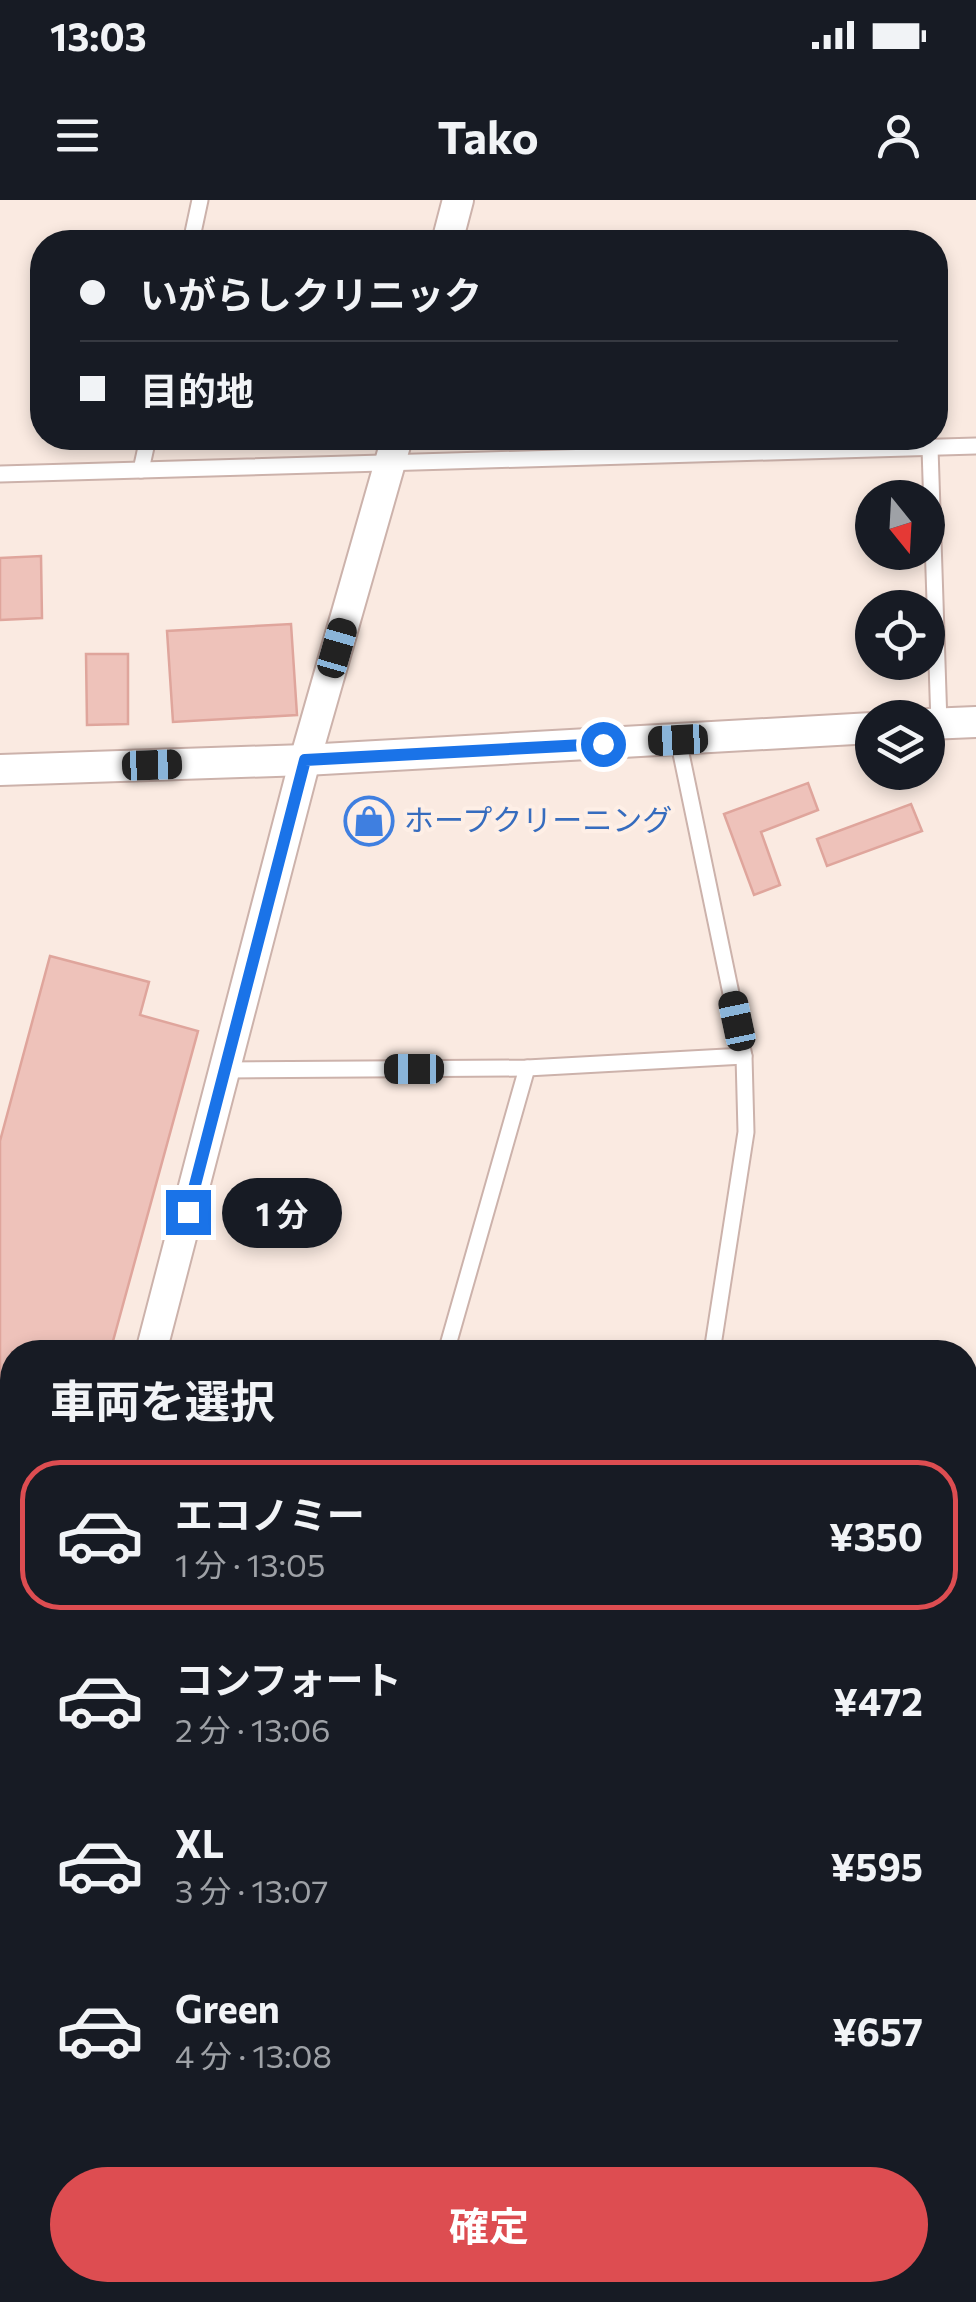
<!DOCTYPE html>
<html lang="ja">
<head>
<meta charset="utf-8">
<style>
	body { margin:0; font-family:Commissioner,"Noto Sans JP",sans-serif; background:#242831; color:#f1f3f6; height:100vh; display:flex; flex-direction:column; font-size:38px; white-space:nowrap }
	* { box-sizing:border-box; margin:0 }
	p { font-size:32px; color:#9ea1a6 }
	.icon { flex:none; width:55px; height:55px; fill:none; stroke:currentColor; stroke-width:2; stroke-linecap:round; stroke-linejoin:round }
	.map { position:relative; flex:1; overflow:hidden }
	.drawer { position:absolute; left:0px; top:1140px; width:978px; height:962px; display:flex; flex-direction:column; background:#171b24; border-radius:40px 40px 0 0; box-shadow:0 5px 15px #0003 }
	.drawer>* { flex:none }
	.hud { position:absolute; left:30px; top:30px; width:918px; height:220px; border-radius:40px; box-shadow:0 5px 15px #0003; display:grid; align-content:center; height:220px; padding:0 50px; background:#171b24 }
	.needle { width:65px; rotate:162deg }
	.controls { position:absolute; left:855px; top:280px; display:grid; gap:20px }
	.controls a { display:grid; place-items:center; width:90px; height:90px; border-radius:50%; background:#171b24; box-shadow:0 5px 15px #0003; font-size:50px }
	.end { position:absolute; width:45px; height:45px; margin:-22px; border:12px solid #1a73e8; background:#fff; box-shadow:0 0 0 5px #fff }
	.from { border-radius:50% }
	.bubble { position:absolute; height:70px; border-radius:35px; background:#171b24; box-shadow:0 5px 15px #0003; font-size:32px; font-weight:700; line-height:70px; text-align:center }
	.car { position:absolute; width:30px; height:60px; margin:-30px -15px; border-radius:12px; box-shadow:0 0 8px 2px #0007; background:linear-gradient(#222 24%,#8ab4d8 0 40%,#222 0 76%,#8ab4d8 0 86%,#222 0) }
	.hud b { display:flex; align-items:center; gap:35px; height:95px; font-size:38px }
	.hud b+b { border-top:2px solid #363941 }
	.hud i { width:25px; height:25px; background:#f1f3f6 }
	ul { padding:0; list-style:none }
	li { display:flex; align-items:center; gap:30px; height:150px; margin:0 20px 15px; padding:0 30px; border:5px solid transparent; border-radius:40px }
	li div { flex:1 }
	li b { display:block; font-size:38px }
	li em { font-style:normal; font-weight:700 }
	li.active { border-color:#dd4d51 }
	li>.icon { width:90px; height:90px; stroke-width:1.5 }
	h2 { padding:0 50px; font-size:45px; line-height:120px }
	.primary-button { display:flex; gap:20px; margin-top:auto; padding:20px 50px }
	.primary-button a { flex:1; height:115px; border-radius:60px; background:#dd4d51; color:#fff; font-size:40px; font-weight:700; line-height:115px; text-align:center }
	.status { display:flex; justify-content:space-between; align-items:center; height:70px; padding:0 50px; background:#171b24; direction:ltr }
	.status svg { height:28px; fill:currentColor }
	header { display:flex; justify-content:space-between; align-items:center; height:130px; padding:0 50px; background:#171b24; font-size:45px; font-weight:700 }
	.map>svg:first-child { display:block }
	.building { fill:#eec2ba; stroke:#dfa59c; stroke-width:2.5 }
	.lines { fill:none; stroke-linecap:round; stroke-linejoin:round }
	.lane-casing { stroke:#ccb2ab; stroke-width:19 }
	.street-casing { stroke:#ccb2ab; stroke-width:34 }
	.secondary-casing { stroke:#cfb0a9; stroke-width:44 }
	.lane { stroke:#fff; stroke-width:15 }
	.street { stroke:#fff; stroke-width:30 }
	.secondary { stroke:#fff; stroke-width:40 }
	.route { stroke:#1a73e8; stroke-width:12 }
	.labels { text-anchor:middle; stroke-width:8; stroke-linejoin:round; paint-order:stroke }
	.shop-label { font-size:30px; fill:#366cbe; stroke:#feefe6; text-anchor:start }
</style>
</head>
<body>
<div class="status"><b>13:03</b><svg viewBox="0 0 49 12"><path d="M0 12V9h3v3zM5 12V6h3v6zM10 12V3h3v9zM15 12V0h3v12zM26 1h20v11H26zM47 4h2v5h-2z"/></svg></div>
<header><svg class="icon" aria-label="menu" viewBox="0 0 24 24"><path d="M4 6h16M4 12h16M4 18h16"/></svg>Tako<svg class="icon" aria-label="person" viewBox="0 0 24 24"><circle cx="12" cy="8" r="4"/><path d="M4 21q1-7 8-7t8 7"/></svg></header>
<div class="map">
<svg width="976" height="2102" viewBox="0 0 976 2102">
	<rect width="100%" height="100%" fill="#faeae1"/>
	<g class="building">
		<path d="M41 356 42 418 0 420V358Z"/>
		<path d="M291 424 297 515 173 522 167 431Z"/>
		<path d="M86 454H128V524L87 525Z"/>
		<path d="M808 583 818 610 761 632 780 685 754 695 724 614Z"/>
		<path d="M911 604 922 631 827 666 817 639Z"/>
		<path d="M50 756 149 782 140 815 198 831 110 1152H12V1473L0 1469V941Z"/>
		<path d="M0 1503 12 1506V1531L0 1582Z"/>
		<path d="M965 1593 976 1596V1646L965 1643Z"/>
		<path d="M965 1761 976 1764V1871L965 1867Z"/>
		<path d="M967 1987 976 1990V2035L965 2031Z"/>
		<path d="M965 2055 976 2058V2102L941 2097 943 2090H965Z"/>
		<path d="M498 2090H550L547 2102H495Z"/>
		<path d="M569 2090H572L613 2102H565Z"/>
		<path d="M591 2090H655L652 2102H632Z"/>
	</g>
	<g class="lines">
		<g class="lane-casing">
			<g id="lane">
				<path d="M191 42 200 0"/>
				<path d="M930 248 939 524"/>
				<path d="M141 270 148 238"/>
				<path d="M0 274 976 246"/>
				<path d="M678 539 744 856 746 932 712 1152"/>
				<path d="M226 870 527 868 744 856"/>
				<path d="M446 1152 527 868"/>
				<path d="M164 2102 168 2090"/>
				<path d="M408 2102 412 2090"/>
			</g>
		</g>
		<g class="street-casing">
			<g id="street">
				<path d="M447 42 458 0"/>
				<path d="M928 524 976 522"/>
				<path d="M0 570 305 560 872 528"/>
				<path d="M151 1152 305 560 397 238"/>
				<path d="M0 1730 12 1682"/>
			</g>
		</g>
		<g class="secondary-casing">
			<g id="secondary">
				<path d="M965 1309 976 1279"/>
				<path d="M716 2102 719 2090"/>
			</g>
		</g>
		<use href="#lane" class="lane"/>
		<use href="#street" class="street"/>
		<use href="#secondary" class="secondary"/>
	</g>
	<g class="lines">
		<path class="route" d="M188 1012 305 560 603 544"/>
	</g>
	<defs>
		<g id="shop-ring" transform="scale(2.5)"><circle r="9.5" fill="#feefe6" stroke="#3f7fe0" stroke-width="1.5"/><path d="M-5-2.5h2.3a2.7 3.5 0 0 1 5.4 0H5L5.5 6h-11ZM-1.5-2.5h3a1.5 2.3 0 0 0-3 0Z" fill="#3f7fe0"/></g>
	</defs>
	<g fill-rule="evenodd">
		<use href="#shop-ring" x="369" y="621"/>
	</g>
	<g class="labels">
		<g class="shop-label">
			<text x="404" y="631">ホープクリーニング</text>
		</g>
	</g>
</svg>
<div class="controls">
<a><svg class="needle" viewBox="-14 -14 28 28"><path d="M0-13l5 13h-10z" fill="#e53935"/><path d="M0 13l5-13h-10z" fill="#9ea1a6"/></svg></a>
<a><svg class="icon" aria-label="locate" viewBox="0 0 24 24"><circle cx="12" cy="12" r="6"/><path d="M12 2v4M12 18v4M2 12h4M18 12h4"/></svg></a>
<a><svg class="icon" aria-label="layers" viewBox="0 0 24 24"><path d="M12 4l9 5-9 5-9-5zM3 14l9 5 9-5"/></svg></a>
</div>
<i class="end from" style="left:603px;top:544px"></i>
<i class="end" style="left:188px;top:1012px"></i>
<div class="bubble" style="left:222px;top:978px;width:120px">1 分</div>
<i class="car" style="left:337px;top:448px;rotate:16deg"></i>
<i class="car" style="left:678px;top:540px;rotate:267deg"></i>
<i class="car" style="left:152px;top:565px;rotate:88deg"></i>
<i class="car" style="left:737px;top:821px;rotate:348deg"></i>
<i class="car" style="left:414px;top:869px;rotate:270deg"></i>
<div class="hud">
<b><i class="from"></i>いがらしクリニック</b>
<b><i></i>目的地</b>
</div>
<section class="drawer">
<h2>車両を選択</h2>
<ul>
<li class="active"><svg class="icon" aria-label="car" viewBox="0 0 24 24"><path d="M5 17H2v-5l4-1 3-4h7l3 4 3 1v5h-3M9 17h6M6 11h13"/><circle cx="7" cy="17" r="2"/><circle cx="17" cy="17" r="2"/></svg><div><b>エコノミー</b><p>1 分 · 13:05</p></div><em>¥350</em></li>
<li><svg class="icon" aria-label="car" viewBox="0 0 24 24"><path d="M5 17H2v-5l4-1 3-4h7l3 4 3 1v5h-3M9 17h6M6 11h13"/><circle cx="7" cy="17" r="2"/><circle cx="17" cy="17" r="2"/></svg><div><b>コンフォート</b><p>2 分 · 13:06</p></div><em>¥472</em></li>
<li><svg class="icon" aria-label="car" viewBox="0 0 24 24"><path d="M5 17H2v-5l4-1 3-4h7l3 4 3 1v5h-3M9 17h6M6 11h13"/><circle cx="7" cy="17" r="2"/><circle cx="17" cy="17" r="2"/></svg><div><b>XL</b><p>3 分 · 13:07</p></div><em>¥595</em></li>
<li><svg class="icon" aria-label="car" viewBox="0 0 24 24"><path d="M5 17H2v-5l4-1 3-4h7l3 4 3 1v5h-3M9 17h6M6 11h13"/><circle cx="7" cy="17" r="2"/><circle cx="17" cy="17" r="2"/></svg><div><b>Green</b><p>4 分 · 13:08</p></div><em>¥657</em></li>
</ul>
<div class="primary-button"><a>確定</a></div>
</section>
</div>
</body>
</html>
